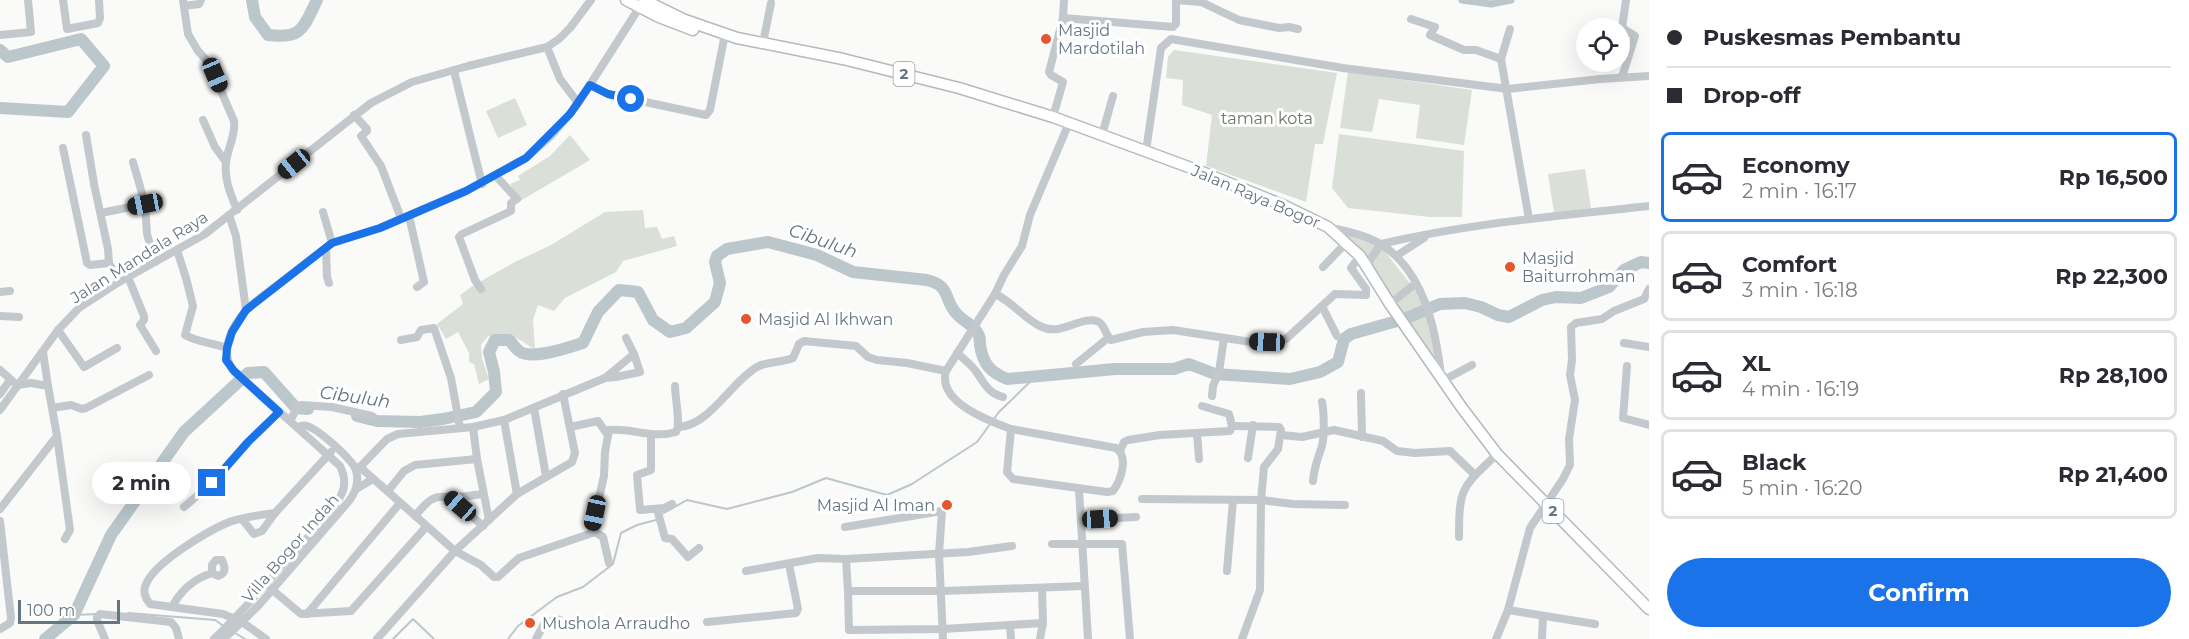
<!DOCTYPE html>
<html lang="en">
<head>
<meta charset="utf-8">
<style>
	body { margin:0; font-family:Montserrat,sans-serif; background:#f2f2f3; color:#2b2b33; height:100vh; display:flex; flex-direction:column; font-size:22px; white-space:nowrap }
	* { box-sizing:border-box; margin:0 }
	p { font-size:20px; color:#7c7c81 }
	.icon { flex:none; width:33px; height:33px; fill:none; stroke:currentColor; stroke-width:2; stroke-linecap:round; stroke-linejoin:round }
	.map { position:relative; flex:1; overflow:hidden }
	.panel { display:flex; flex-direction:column; background:#fff; width:540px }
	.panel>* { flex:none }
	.guide { display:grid; align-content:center; height:132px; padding:0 18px; background:#fff }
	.buttons { position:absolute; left:1576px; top:18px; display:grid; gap:12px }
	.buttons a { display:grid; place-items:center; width:54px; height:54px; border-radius:50%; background:#fff; box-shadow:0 6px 24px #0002; font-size:30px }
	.scale { position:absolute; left:18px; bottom:15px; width:102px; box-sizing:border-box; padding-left:6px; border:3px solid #657683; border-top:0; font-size:16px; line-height:21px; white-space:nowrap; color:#657683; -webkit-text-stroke:4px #fff; paint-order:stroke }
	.end { position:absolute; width:27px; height:27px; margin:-14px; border:8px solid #1a73e8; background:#fff; box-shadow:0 0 0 3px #fff }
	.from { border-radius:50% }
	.bubble { position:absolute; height:42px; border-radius:21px; background:#fff; box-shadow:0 6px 24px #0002; font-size:20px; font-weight:700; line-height:42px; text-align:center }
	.car { position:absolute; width:18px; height:36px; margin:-18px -9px; border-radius:8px; box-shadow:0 0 4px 2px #0007; background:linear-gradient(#222 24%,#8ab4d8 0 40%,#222 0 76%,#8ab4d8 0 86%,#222 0) }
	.guide b { display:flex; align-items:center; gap:21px; height:57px; font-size:22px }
	.guide b+b { border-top:2px solid #e1e1e2 }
	.guide i { width:15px; height:15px; background:#2b2b33 }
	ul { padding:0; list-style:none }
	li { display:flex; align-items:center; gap:18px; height:90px; margin:0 12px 9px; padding:0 6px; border:3px solid #e1e1e2; border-radius:9px }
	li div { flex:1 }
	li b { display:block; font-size:22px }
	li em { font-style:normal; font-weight:700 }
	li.selected { border-color:#1a73e8 }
	li>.icon { width:54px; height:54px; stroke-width:1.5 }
	.action { display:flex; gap:12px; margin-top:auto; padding:12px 18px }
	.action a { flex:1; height:69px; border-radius:36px; background:#1a73e8; color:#fff; font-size:24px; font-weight:700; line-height:69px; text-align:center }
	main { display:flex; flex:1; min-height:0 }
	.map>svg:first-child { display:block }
	.green { fill:#dadfd7 }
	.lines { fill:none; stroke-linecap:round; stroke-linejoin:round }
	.stream { stroke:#bbc7cb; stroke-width:2 }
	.canal { stroke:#bbc7cb; stroke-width:7 }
	.river { stroke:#bbc7cb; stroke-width:12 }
	.highway-casing { stroke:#b4b9bd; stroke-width:13 }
	.minor { stroke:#c3c8cc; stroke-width:8 }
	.highway { stroke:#fff; stroke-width:10 }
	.route { stroke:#1a73e8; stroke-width:8 }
	.poi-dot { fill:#e4572e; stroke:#fff; stroke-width:2 }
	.labels { text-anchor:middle; stroke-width:6; stroke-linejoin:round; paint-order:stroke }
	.shield { fill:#fff; stroke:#939fa8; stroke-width:1.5 }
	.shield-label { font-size:15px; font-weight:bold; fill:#657683 }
	.poi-label { font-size:16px; fill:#657683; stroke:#fff; text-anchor:start }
	.park-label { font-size:16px; fill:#687a64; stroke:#fff }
	.street-label { font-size:16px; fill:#657683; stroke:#fff }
	.water-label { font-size:18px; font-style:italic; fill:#60757c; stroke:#fff }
</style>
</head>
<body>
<main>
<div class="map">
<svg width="1649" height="639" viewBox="0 0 1649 639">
	<rect width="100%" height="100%" fill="#fafaf8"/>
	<g class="green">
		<path d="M1174 50 1337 73 1323 144H1315L1306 202 1206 166 1212 115 1182 105 1183 80 1166 78 1168 57Z"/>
		<path d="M1348 72 1472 90 1464 145 1416 138 1420 105 1379 99 1372 132 1340 128Z"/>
		<path d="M515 98 527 125 498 138 486 111Z"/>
		<path d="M1339 134 1464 151 1462 217H1430L1348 208 1332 188Z"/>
		<path d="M570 135 590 160 520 201 510 184 520 180 518 176 550 156Z"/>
		<path d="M1585 169 1591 208 1554 213 1548 174Z"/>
		<path d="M643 210 645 228 657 227 662 239 674 236 677 246 623 261 616 272 565 298 554 311 538 305 533 320 535 350C517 336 510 334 488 336L481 345 482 359 489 379 479 384 474 364 469 362V353L458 332 446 339 437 324 463 304 460 295 474 285 513 263 551 245 605 212Z"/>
		<path d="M1345 233 1382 248 1417 292 1432 330 1440 372Z"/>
	</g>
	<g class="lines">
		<g class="stream">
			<path d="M662 514 687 500 727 509 792 492 826 478 887 495 912 484 977 442 999 412 1035 377"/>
			<path d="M128 613 215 620 225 627"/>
			<path d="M74 615 98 614"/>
			<path d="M235 633 245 639"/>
			<path d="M393 639 413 619 434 639"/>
			<path d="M508 639 518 626 557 597 583 587 613 564 621 533 637 525 656 520"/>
		</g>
		<path class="canal" d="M1462 0 1491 4 1511 0"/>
		<g class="river">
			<path d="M252 0 255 17 268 35C303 39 303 28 317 0"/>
			<path d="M0 50 8 57 81 39 104 66 68 112 0 108"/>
			<path d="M357 416 377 421 420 422 443 419 476 412 496 392 494 372 489 352 495 340H509C512 343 515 348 519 351 532 361 569 347 583 343L598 312 619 290 638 292 653 320 670 332 686 328 715 302 720 283 715 262 717 256 727 249 768 242 817 255 853 272 927 280C951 286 943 298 956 313 962 321 971 323 977 332 980 336 980 340 980 345 983 364 990 372 1007 379L1115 369H1174L1189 364 1215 374 1290 379 1320 372 1338 362 1344 339 1351 334 1404 319 1440 304 1465 303 1481 307 1498 315 1509 317 1542 300 1556 297 1581 298 1609 287 1624 270 1641 262 1649 263"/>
			<path d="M45 639 74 615 111 535 184 432 248 373 264 372 296 408 308 409"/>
		</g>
		<g class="highway-casing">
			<g id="highway">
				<path d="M626 0 659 17 693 30"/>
				<path d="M644 0 685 20 737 38 843 59 959 88 1053 117 1202 172 1285 206 1328 227 1360 256 1390 304 1462 408 1497 454 1649 609"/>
			</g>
		</g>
		<g class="minor">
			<path d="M63 0 67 29 98 23 100 18 99 0"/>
			<path d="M183 0 188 34 198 51 209 63 234 121C236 136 227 149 226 163 224 180 231 195 237 210"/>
			<path d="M1176 0 1201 2 1239 20 1279 28 1289 27 1298 29"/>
			<path d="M184 6 199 4 201 0"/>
			<path d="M1063 18 1173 27 1176 24V0"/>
			<path d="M1411 19 1435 27 1430 35 1464 50H1476L1501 59"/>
			<path d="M1510 29 1501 59 1529 219"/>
			<path d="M0 35 31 32 28 0"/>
			<path d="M763 43 771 3"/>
			<path d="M547 47 560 79 578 103"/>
			<path d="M454 71 482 184"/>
			<path d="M1622 77 1635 36 1622 28 1626 0"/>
			<path d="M590 85 608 94 706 115 710 110 724 39"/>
			<path d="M354 115 367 129V131L361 136 381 166 401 218"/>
			<path d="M1053 117 1063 82 1051 75 1049 72 1063 18 1064 0"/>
			<path d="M203 120 215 147 226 162"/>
			<path d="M86 135 94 184 108 249 109 263 119 282"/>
			<path d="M1102 135 1113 96"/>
			<path d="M63 148 87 263 90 265 109 263"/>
			<path d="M1146 151 1161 48 1171 39 1343 68 1508 89 1600 79 1649 76"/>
			<path d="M133 162 145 204 147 234 155 262"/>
			<path d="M323 212 332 243"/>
			<path d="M101 213 145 204"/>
			<path d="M229 215 236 236 246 310"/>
			<path d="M409 216 424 282 417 287"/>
			<path d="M1330 228C1348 231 1366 235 1382 245 1424 272 1436 330 1441 376"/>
			<path d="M326 249 327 277 329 283"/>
			<path d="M177 250 186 278 193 306 185 335C197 342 213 343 227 348"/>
			<path d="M1396 256 1424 238"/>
			<path d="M1366 266 1381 244C1469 223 1560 216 1649 206"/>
			<path d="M1323 267 1346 243"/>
			<path d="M128 277 144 316V320L140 325 156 351"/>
			<path d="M481 289 475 280 459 237 462 234 511 211V203L517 199 496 176"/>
			<path d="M0 292 10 291"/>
			<path d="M995 294C1013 302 1024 319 1042 327 1062 336 1080 316 1097 321 1104 323 1106 336 1111 340L1143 332 1173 330 1251 342 1275 341 1286 339 1335 294 1366 295V289L1351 268 1360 256"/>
			<path d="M1390 304 1416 283"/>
			<path d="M1322 306 1337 336"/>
			<path d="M0 316 19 317"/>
			<path d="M58 330 84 367 117 348"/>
			<path d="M626 338 634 354"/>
			<path d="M401 340 417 337 421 330 434 328 451 378 460 428"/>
			<path d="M1624 343 1649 347"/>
			<path d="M43 352 48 386"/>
			<path d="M957 353C963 358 970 364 975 370 984 382 987 393 1003 397"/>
			<path d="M1076 364 1108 338"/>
			<path d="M1627 366 1623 418 1649 425"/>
			<path d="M0 370 17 385 31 383 48 386 57 436 0 509"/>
			<path d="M1444 380 1472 365"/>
			<path d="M1361 393 1362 437"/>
			<path d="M0 394 10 380"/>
			<path d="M563 394 575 453 572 462 517 494 455 551 481 565 494 577H498L519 558 595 532 603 537 609 563"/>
			<path d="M1212 396 1213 386 1219 372 1224 338"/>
			<path d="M52 408 71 405 82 409 86 408 149 375"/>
			<path d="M534 408 546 476"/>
			<path d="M0 410 58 330 79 308 119 282 205 234 371 103 412 82 468 66 547 47 559 39 570 28 591 0"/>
			<path d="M290 421 298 406 301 405 332 407 372 416"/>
			<path d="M1232 426 1279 427 1281 430 1278 449 1264 467 1261 500 1260 590 1242 639"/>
			<path d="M473 427 477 459"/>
			<path d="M570 427 598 421 607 434"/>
			<path d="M679 427C710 425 731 382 757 367 767 361 781 363 793 358L799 344 804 341 856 346 868 357 877 360 907 363 946 371"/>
			<path d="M1011 429 1007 472 1013 479 1107 492 1113 491C1121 480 1129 457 1116 448L1011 429C989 421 937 402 946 371L995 294 1004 275 1022 246 1030 215 1069 123"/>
			<path d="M1197 433 1199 459"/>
			<path d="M1281 435 1302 437 1334 430 1383 441 1397 451 1415 453 1450 451 1474 474"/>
			<path d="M57 436 70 530 65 539"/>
			<path d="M651 436V470L637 475 640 510 664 508 672 504"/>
			<path d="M1120 451 1124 442 1128 440 1160 435 1230 431 1232 426 1229 414 1202 406"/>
			<path d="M1248 458 1253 425"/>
			<path d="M360 467 387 439 398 434 473 427 504 420"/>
			<path d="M355 468 360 467 455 551 377 639"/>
			<path d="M1313 481C1314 468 1317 460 1321 449 1325 440 1324 411 1322 402"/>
			<path d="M356 489 373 479"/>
			<path d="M1079 489 1088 639"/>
			<path d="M388 491 404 471 415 465 477 459 489 520"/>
			<path d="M517 494 504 420 605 378 634 354 640 372 616 377 605 378"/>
			<path d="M451 498 483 494"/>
			<path d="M1142 499 1261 500 1293 504 1345 505"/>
			<path d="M184 507 212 483 248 442 279 412"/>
			<path d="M657 509 665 538 672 539 688 557 699 548"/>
			<path d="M415 516C426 503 433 493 451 498L483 526"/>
			<path d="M242 519 254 534 262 531 275 513 331 452"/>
			<path d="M1081 520 1136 517"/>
			<path d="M0 521 11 618 10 623 0 629"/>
			<path d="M845 527 942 511 939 554 943 639"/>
			<path d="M591 533 604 476 605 452 609 430C633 428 652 439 676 432 681 425 675 398 675 386"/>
			<path d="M1459 537C1459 486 1462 488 1497 454"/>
			<path d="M1052 544H1122L1130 639"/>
			<path d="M846 559 968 552 1012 546"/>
			<path d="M746 571 818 558 846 559 848 591"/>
			<path d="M1227 571 1233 500"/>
			<path d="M269 587 301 614 351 611 426 527"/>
			<path d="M172 607C181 590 193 579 212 573L218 576C227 573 225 567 222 560H216L212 565V573"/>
			<path d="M1508 610 1595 624"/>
			<path d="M307 614 400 503"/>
			<path d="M707 622 796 613 798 609 789 564"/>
			<path d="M1043 623 943 629 849 630 848 591H942L1084 586"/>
			<path d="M1010 625 1011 639"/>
			<path d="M105 639 97 620V617L100 614 171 622 176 628 179 639"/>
			<path d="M214 639C243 611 269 581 296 550 311 534 329 516 340 497 346 487 345 476 340 466L232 369C218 346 236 318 255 302L332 243 380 228 466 191 526 158 552 135 577 105 639 8"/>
			<path d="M224 639 259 605 349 501C356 492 359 481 356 470 352 459 318 429 307 426 305 425 300 426 298 427"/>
			<path d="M266 639 242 622 223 614 150 604C146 599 143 593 145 587 151 564 208 531 229 522 243 517 259 515 275 513"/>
			<path d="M536 639 544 624 557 619 566 623"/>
			<path d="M1040 639 1043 623 1042 588"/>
			<path d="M1496 639 1508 610 1530 528 1563 479 1570 465 1569 439 1575 400 1570 375 1572 360 1571 327 1576 323 1602 319 1614 311 1644 299 1649 289"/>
			<path d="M1542 639 1543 617"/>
		</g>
		<use href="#highway" class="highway"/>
	</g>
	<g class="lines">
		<path class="route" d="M212 483 248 442 279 412 234 371 226 360 227 348 232 332 246 310 332 243 380 228 466 191 526 158 570 114 590 85 608 94 631 99"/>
	</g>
	<g class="poi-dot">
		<circle cx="1046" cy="39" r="6"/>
		<circle cx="1510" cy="267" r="6"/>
		<circle cx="746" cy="319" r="6"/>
		<circle cx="947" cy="505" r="6"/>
		<circle cx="530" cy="623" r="6"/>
	</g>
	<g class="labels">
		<g class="shield">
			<rect x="893.5" y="62" width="21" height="24" rx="4.5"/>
			<rect x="1542.5" y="499" width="21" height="24" rx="4.5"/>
		</g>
		<g class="shield-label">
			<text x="904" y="79">2</text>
			<text x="1553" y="516">2</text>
		</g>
		<g class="poi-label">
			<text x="1058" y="36">Masjid<tspan x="1058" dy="18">Mardotilah</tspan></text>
			<text x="1522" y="264">Masjid<tspan x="1522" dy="18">Baiturrohman</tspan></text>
			<text x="758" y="325">Masjid Al Ikhwan</text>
			<text x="935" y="511" text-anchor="end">Masjid Al Iman</text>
			<text x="542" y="629">Mushola Arraudho</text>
		</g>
		<g class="park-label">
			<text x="1267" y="124">taman kota</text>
		</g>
		<g class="street-label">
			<text transform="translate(1256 196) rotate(23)" y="6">Jalan Raya Bogor</text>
			<text transform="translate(139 257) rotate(-32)" y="6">Jalan Mandala Raya</text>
			<text transform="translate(290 548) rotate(-49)" y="6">Villa Bogor Indah</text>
		</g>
		<g class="water-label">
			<text transform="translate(823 241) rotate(19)" y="6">Cibuluh</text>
			<text transform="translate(355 397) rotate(8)" y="6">Cibuluh</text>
		</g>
	</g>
</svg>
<div class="buttons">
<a><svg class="icon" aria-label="locate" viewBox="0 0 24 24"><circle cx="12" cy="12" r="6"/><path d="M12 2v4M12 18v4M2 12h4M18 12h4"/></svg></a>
</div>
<div class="scale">100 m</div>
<i class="end from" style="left:631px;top:99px"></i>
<i class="end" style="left:212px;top:483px"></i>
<div class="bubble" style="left:92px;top:462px;width:99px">2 min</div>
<i class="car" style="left:215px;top:75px;rotate:157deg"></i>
<i class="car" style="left:294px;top:164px;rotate:231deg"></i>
<i class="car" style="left:145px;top:204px;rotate:259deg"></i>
<i class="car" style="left:1267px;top:342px;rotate:272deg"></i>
<i class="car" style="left:460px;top:506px;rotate:311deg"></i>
<i class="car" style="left:595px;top:513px;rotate:192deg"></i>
<i class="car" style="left:1100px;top:519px;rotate:87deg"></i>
</div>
<section class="panel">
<div class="guide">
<b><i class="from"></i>Puskesmas Pembantu</b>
<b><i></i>Drop-off</b>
</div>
<ul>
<li class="selected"><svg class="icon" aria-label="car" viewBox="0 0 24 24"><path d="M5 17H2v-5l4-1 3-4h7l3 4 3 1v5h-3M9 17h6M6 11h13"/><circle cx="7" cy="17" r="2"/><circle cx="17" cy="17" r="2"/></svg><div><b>Economy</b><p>2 min · 16:17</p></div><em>Rp 16,500</em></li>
<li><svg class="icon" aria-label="car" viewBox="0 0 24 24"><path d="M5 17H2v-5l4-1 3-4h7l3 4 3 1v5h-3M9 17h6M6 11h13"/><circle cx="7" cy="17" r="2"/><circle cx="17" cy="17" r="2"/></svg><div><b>Comfort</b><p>3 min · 16:18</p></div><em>Rp 22,300</em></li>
<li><svg class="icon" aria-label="car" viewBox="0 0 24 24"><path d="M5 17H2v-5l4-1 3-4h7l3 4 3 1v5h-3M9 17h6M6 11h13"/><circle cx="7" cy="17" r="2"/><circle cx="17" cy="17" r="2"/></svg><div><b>XL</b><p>4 min · 16:19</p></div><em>Rp 28,100</em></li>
<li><svg class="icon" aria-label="car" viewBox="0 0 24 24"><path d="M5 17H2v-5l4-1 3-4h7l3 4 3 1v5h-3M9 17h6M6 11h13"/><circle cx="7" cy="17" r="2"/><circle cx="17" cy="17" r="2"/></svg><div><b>Black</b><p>5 min · 16:20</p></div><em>Rp 21,400</em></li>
</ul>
<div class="action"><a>Confirm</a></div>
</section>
</main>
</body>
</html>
